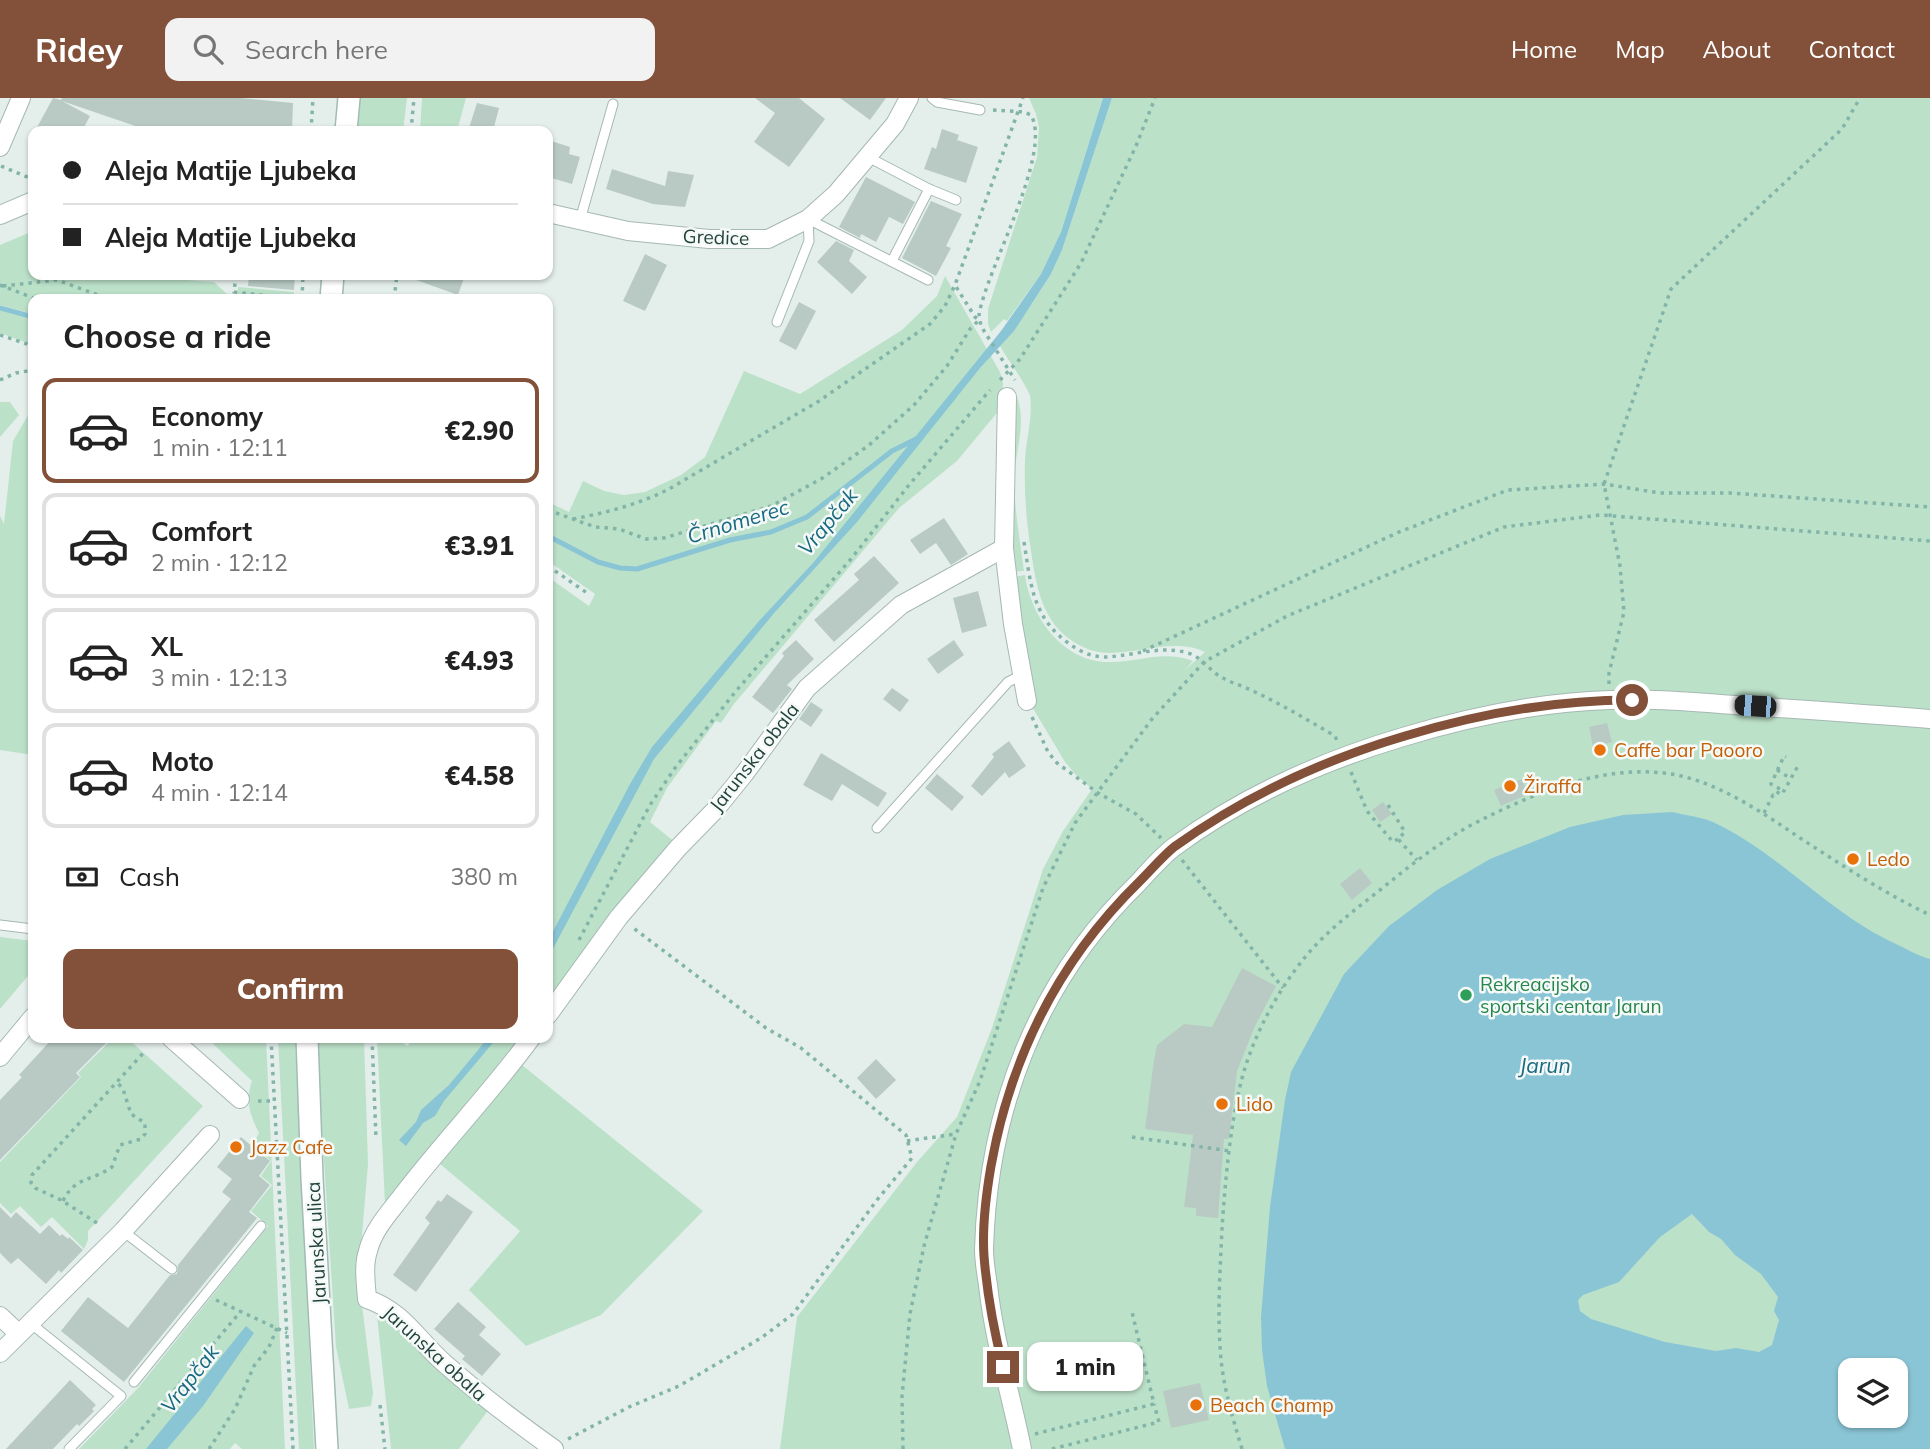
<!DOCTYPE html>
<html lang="en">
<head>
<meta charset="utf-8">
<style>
	body { margin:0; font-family:Mulish,sans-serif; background:#f2f2f2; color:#222; height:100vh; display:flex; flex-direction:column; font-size:26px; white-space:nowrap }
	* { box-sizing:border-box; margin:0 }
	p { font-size:23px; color:#767676 }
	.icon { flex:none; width:38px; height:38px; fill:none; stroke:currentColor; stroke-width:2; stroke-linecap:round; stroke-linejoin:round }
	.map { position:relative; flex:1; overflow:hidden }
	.side { position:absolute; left:28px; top:196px; width:525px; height:749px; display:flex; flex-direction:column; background:#fff; border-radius:14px; box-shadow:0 2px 5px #0004 }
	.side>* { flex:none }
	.top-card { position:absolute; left:28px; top:28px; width:525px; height:154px; border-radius:14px; box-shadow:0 2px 5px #0004; display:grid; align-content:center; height:154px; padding:0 35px; background:#fff }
	.buttons { position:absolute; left:1838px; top:1260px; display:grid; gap:14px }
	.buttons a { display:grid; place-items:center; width:70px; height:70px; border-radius:14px; background:#fff; box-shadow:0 2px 5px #0004; font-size:35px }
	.end { position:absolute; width:32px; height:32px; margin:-16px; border:9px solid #83513a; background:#fff; box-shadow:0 0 0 4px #fff }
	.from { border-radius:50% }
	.bubble { position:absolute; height:49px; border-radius:14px; background:#fff; box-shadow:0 2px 5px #0004; font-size:23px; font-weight:800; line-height:49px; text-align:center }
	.car { position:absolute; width:21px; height:42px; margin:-21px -10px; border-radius:9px; box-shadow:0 0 5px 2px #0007; background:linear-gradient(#222 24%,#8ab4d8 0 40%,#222 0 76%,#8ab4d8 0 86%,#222 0) }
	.top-card b { display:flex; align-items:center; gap:24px; height:66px; font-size:26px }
	.top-card b+b { border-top:2px solid #e0e0e0 }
	.top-card i { width:18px; height:18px; background:#222 }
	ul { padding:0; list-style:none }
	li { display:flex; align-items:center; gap:21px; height:105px; margin:0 14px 10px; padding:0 21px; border:4px solid #e0e0e0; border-radius:14px }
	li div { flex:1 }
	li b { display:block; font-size:26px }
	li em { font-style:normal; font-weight:800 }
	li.on { border-color:#83513a }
	li>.icon { width:63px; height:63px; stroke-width:1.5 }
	h2 { padding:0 35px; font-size:32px; line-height:84px }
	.pay { display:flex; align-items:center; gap:18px; height:77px; padding:0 35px; font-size:26px }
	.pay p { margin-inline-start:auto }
	.button { display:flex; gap:14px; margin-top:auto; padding:14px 35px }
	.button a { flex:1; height:80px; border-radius:14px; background:#83513a; color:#fff; font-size:28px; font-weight:800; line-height:80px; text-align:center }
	header { display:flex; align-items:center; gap:42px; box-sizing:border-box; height:98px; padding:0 35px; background:#83513a; color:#fff }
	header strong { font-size:33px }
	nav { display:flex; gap:38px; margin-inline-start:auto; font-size:24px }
	.search { width:490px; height:63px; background:#f2f2f2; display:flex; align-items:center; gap:18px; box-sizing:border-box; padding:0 24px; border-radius:14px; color:#767676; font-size:26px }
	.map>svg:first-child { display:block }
	.green { fill:#bce1c9; fill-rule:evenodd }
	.water { fill:#8ac5d6; fill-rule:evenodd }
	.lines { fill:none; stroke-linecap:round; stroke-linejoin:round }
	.stream { stroke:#8ac5d6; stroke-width:5 }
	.building { fill:#b9cac4 }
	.lane-casing { stroke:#a6b8b3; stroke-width:11 }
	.street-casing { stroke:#a6b8b3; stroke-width:20 }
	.secondary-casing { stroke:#a2bbb4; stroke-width:24 }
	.path { stroke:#83b4a8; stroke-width:3.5; stroke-dasharray:3.5 5; stroke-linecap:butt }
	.lane { stroke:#fff; stroke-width:9 }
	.street { stroke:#fff; stroke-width:18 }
	.secondary { stroke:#fff; stroke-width:21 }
	.route { stroke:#83513a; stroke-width:9 }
	.food-dot { fill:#e8710a; stroke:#f5faf8; stroke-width:2.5 }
	.leisure-dot { fill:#2e9e5b; stroke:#f5faf8; stroke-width:2.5 }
	.labels { text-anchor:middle; stroke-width:5; stroke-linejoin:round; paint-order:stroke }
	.street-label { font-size:19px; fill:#22423b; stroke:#f5faf8 }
	.food-label { font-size:19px; fill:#c56008; stroke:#f5faf8; text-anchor:start }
	.leisure-label { font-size:19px; fill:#27864d; stroke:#f5faf8; text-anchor:start }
	.water-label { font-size:21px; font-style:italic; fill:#186982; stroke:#f5faf8 }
</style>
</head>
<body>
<header>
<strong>Ridey</strong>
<div class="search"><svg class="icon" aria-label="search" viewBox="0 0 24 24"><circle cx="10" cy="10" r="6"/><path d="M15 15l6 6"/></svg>Search here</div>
<nav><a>Home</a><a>Map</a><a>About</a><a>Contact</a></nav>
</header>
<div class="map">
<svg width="1930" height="1351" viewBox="0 0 1930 1351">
	<rect width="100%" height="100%" fill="#e4efeb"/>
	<g class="green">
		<path d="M360 0H407L403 33H357Z"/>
		<path d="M422 0H466L457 33H420Z"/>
		<path d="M1029 0H1103L1061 134 1041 176 1007 223 1004 221 991 234 988 226V211L1037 59 1039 29 1036 16Z"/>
		<path d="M1112 0H1930V1351H780L797 1219 917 1064 957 1019 992 930 1043 771 1063 733 1092 691 1075 676 1065 664 1031 607 1012 479 1025 477C1031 520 1064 566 1112 564 1141 563 1165 552 1193 563L1184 573 1205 554C1167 536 1120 566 1085 550 1043 531 1037 493 1031 453 1026 422 1024 393 1025 362 1026 342 1033 319 1030 298 1028 289 1006 259 1000 248L1029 210 1051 176 1062 152ZM1850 1272H1895V1318H1850Z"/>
		<path d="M33 133V177H118L214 184 229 198 237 199 238 189 294 194V201H33V216L0 207V147Z"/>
		<path d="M945 178 1000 274 1003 285 1001 310 957 363 899 410 734 606 721 625 716 623 667 690 650 724 676 745 548 911V479L589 508 595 496 548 463V404L569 414 583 383 604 393 624 397 645 394 681 377 705 359 744 273 800 296 902 232 937 198Z"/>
		<path d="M0 212 33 222V247L0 235Z"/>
		<path d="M1012 289C1031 319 1014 352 1014 385 1015 414 1020 444 1024 473L1011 474 1010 297Z"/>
		<path d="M0 304H10L19 317 0 339Z"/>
		<path d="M33 309V657L0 652V418L4 426 13 343Z"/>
		<path d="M0 839 33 843V872L0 911Z"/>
		<path d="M113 940H127L203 1008 88 1133V1142L84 1151 52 1119 41 1129 20 1108 11 1116 0 1105V1064L81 979 78 975Z"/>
		<path d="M207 940H266L285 1351H242L235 1345 230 1351H79L138 1290 268 1128 251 1113 272 1087 261 1078 271 1063 252 1048 259 1035C250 1017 245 1003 252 983Z"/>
		<path d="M278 940H295L314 1351H299Z"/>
		<path d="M316 940H364L368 1066 360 1160 361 1199 373 1295 371 1308 349 1311 336 1249Z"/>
		<path d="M377 940H397L407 948 416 940H527L389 1106H385Z"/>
		<path d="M522 967 703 1113 601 1217 526 1248 469 1192 520 1133 440 1066Z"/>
		<path d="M377 1218 386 1219 490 1310 459 1351H391Z"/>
	</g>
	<g class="water">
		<path d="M1103 0H1112L1062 152 1051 176 1029 210 1014 233 980 270 857 424 775 514 654 661 548 860V843L630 686 652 649 759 523 813 465 1001 233 1041 176 1061 134Z"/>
		<path d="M1672 714C1685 717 1701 719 1713 724 1781 756 1828 815 1896 846 1907 851 1918 858 1930 861V1351H1285L1267 1288 1262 1252 1261 1219 1270 1109 1285 1002 1291 974 1344 876 1389 828 1437 792 1490 761 1570 729 1623 717ZM1692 1116 1709 1134 1721 1141 1735 1157 1761 1176 1778 1199 1774 1213 1779 1222 1772 1247 1759 1254 1736 1250 1716 1253 1665 1244 1591 1221 1580 1213 1578 1202 1583 1197 1619 1184 1660 1139ZM1895 1272V1318H1850V1272Z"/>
		<path d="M488 940H497L444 1003 435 1018 423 1025 406 1048 399 1042 416 1024 421 1012 449 987Z"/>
		<path d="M246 1228 254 1235 203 1308 167 1351H146Z"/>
	</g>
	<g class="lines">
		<g class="stream">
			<path d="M0 210 33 219"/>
			<path d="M548 438 598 464 620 470 637 471 730 442 771 434 807 419 892 353 916 341"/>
		</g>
	</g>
	<g class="building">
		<path d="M53 0 61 2 62 0H240L293 5 292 33H150L62 3 90 18 82 33H35Z"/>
		<path d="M755 0H799L825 21 789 69 754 44 775 15Z"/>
		<path d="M840 0H886L870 22Z"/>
		<path d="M477 5 499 10 493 33H468Z"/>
		<path d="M942 31 959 37 957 42 978 49 966 85 924 71 932 49 936 51Z"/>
		<path d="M548 42 570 49 569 56 580 59 572 86 548 79Z"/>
		<path d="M612 71 665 88 668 73 694 77 685 109 653 106 606 91Z"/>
		<path d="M866 79 915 104 903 126 889 119 876 144 861 136 860 140 839 129Z"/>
		<path d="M931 103 962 116 946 148 951 150 936 178 902 160Z"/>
		<path d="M836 143 854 152 849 163 867 179 852 196 817 164Z"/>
		<path d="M645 156 667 167 645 213 623 203Z"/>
		<path d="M249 177H295L294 192 248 188Z"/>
		<path d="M408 177H465L458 197 408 179Z"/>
		<path d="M799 204 816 213 796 252 779 243Z"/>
		<path d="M944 420 968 456 951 467 936 445 920 456 910 442Z"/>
		<path d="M874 458 899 485 834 544 814 522 859 482 854 476Z"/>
		<path d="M978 493 987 528 962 535 953 500Z"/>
		<path d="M796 542 814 561 787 587 792 591 773 615 752 599 784 558 782 555Z"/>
		<path d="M954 542 964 557 938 576 927 561Z"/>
		<path d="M892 590 909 602 900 614 883 601Z"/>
		<path d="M811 604 823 612 811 629 799 621Z"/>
		<path d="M1607 625 1612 644 1593 649 1589 629Z"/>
		<path d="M1009 643 1026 668 1009 680 1005 674 982 698 971 688 994 659 992 656Z"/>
		<path d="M821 655 887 695 878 709 842 686 832 703 803 687Z"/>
		<path d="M937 676 964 699 952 713 925 690Z"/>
		<path d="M1522 681 1528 696 1501 708 1494 692Z"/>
		<path d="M1383 704 1392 716 1380 724 1372 712Z"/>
		<path d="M1360 770 1372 785 1352 802 1340 786Z"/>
		<path d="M1242 870 1276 888 1255 928 1237 973 1229 1041H1224L1218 1120 1196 1118V1110L1184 1109 1193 1037 1145 1031 1154 962 1157 947 1184 926 1212 929Z"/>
		<path d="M53 940H111L76 975 80 979 0 1062V1002L22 979 19 977Z"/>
		<path d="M876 961 896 982 876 1001 857 980Z"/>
		<path d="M241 1039 270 1063 259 1078 270 1087 249 1114 257 1120 124 1284 61 1233 88 1199 128 1230 170 1177 177 1176 178 1167 231 1101 222 1094 232 1081 217 1069Z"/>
		<path d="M447 1096 473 1114 416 1194 393 1177 430 1125 425 1120 438 1102 441 1104Z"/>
		<path d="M0 1109 11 1120 16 1114 40 1136 49 1127 60 1138 62 1136 68 1141 69 1139 83 1152 61 1175 59 1172 46 1186 18 1160 11 1166 0 1155Z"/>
		<path d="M458 1204 486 1229 479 1237 501 1256 482 1278 462 1261 465 1258 434 1231Z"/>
		<path d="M70 1282 96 1307 92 1311 94 1313 79 1328 77 1326 53 1351H6Z"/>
		<path d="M1200 1285 1209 1322 1171 1330 1163 1293Z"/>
	</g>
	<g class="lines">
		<g class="lane-casing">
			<g id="lane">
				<path d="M932 0 937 4 980 12"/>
				<path d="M866 58 929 91 956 102"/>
				<path d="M580 122 613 6"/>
				<path d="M892 163 929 91"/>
				<path d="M777 224 809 143 808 121 928 182"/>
				<path d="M877 730 1008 584 1022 577"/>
				<path d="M0 827 33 831"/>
				<path d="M123 1133 172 1171"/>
				<path d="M29 1224 121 1298 69 1351"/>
				<path d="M134 1284 261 1128"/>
			</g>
		</g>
		<g class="street-casing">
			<g id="street">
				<path d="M0 49 21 0"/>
				<path d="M548 115 628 133 709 141H768L808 121 836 96 895 26 909 0"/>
				<path d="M0 117 33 103"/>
				<path d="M1007 299 1004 450 1013 526 1027 603"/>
				<path d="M548 917 619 819 678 750 715 712 745 675 807 590 901 507 1004 450"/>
				<path d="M171 940 240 1001"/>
				<path d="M531 940C491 995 443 1044 402 1098 389 1115 373 1132 368 1153 363 1168 366 1185 367 1201 403 1213 417 1241 444 1265 479 1296 516 1324 554 1351"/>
				<path d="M0 959 33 919"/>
				<path d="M0 1218 18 1235"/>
				<path d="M0 1255 123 1133 210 1037"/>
				<path d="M1022 1351C1011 1296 994 1243 988 1187 986 1175 984 1163 984 1151 988 1011 1037 883 1138 785 1149 773 1161 759 1174 749 1242 699 1322 663 1403 639 1469 619 1540 604 1610 602 1656 600 1702 605 1748 608 1809 612 1869 616 1930 621"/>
			</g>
		</g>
		<g class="secondary-casing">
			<g id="secondary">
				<path d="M346 33 349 0"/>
				<path d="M331 201 333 177"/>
				<path d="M307 940 312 1080 327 1351"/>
			</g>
		</g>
		<g class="path">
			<path d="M993 12 1024 14 1031 17C1053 56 986 172 979 217L981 228 1015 282"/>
			<path d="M311 33 313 0"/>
			<path d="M411 33 414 0"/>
			<path d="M1 68 32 81 33 85"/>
			<path d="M236 177 234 194 280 199"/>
			<path d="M0 187 36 201"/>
			<path d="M3 188 57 182 109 201"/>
			<path d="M279 200H302"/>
			<path d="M302 201 303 177"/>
			<path d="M394 201 397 177"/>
			<path d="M0 237 27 246 33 251"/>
			<path d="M0 282 16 275 33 272"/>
			<path d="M1000 282 1020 261 1081 165 1136 48 1155 0"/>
			<path d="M548 412 595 429 619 431 646 441 664 440 771 408 821 381 868 348 914 307 947 268 970 231 979 222 975 219 955 187"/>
			<path d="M573 421C605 415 640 406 669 391L819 303 930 226 945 208 955 187 1023 0"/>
			<path d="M1024 444C1031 487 1032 520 1071 547 1081 554 1092 559 1105 559 1133 558 1163 546 1191 556 1203 561 1210 573 1221 579 1231 585 1244 588 1255 594 1283 607 1309 623 1335 638L1338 645"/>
			<path d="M548 468 590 497"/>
			<path d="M1143 553 1399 434 1508 392 1604 386 1660 395H1730L1930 409"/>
			<path d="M1609 586V575L1624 514 1620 468 1604 386 1671 191 1842 31 1860 0"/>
			<path d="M1032 619 1048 654 1057 665 1098 695 1136 716 1161 740"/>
			<path d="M1777 672 1790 680"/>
			<path d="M1351 674 1367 713 1393 744 1398 741"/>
			<path d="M1780 691 1771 686 1784 658 1786 659"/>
			<path d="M1388 707 1405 734 1398 741 1417 762"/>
			<path d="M1764 715 1773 697 1776 698 1780 691 1784 693 1799 666 1798 665"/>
			<path d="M1182 762 1283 890"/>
			<path d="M579 842 650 707 675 670 736 593 851 461 909 387 990 292"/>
			<path d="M271 940 293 1351"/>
			<path d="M372 940 376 1040"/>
			<path d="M258 1003H273"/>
			<path d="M1132 1039 1230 1053"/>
			<path d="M907 1043 956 1036"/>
			<path d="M63 1103C75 1078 93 1083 112 1069L120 1047 141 1041 145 1036V1025L131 1016 123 991 116 983"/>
			<path d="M97 1125 61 1102 35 1090 31 1085 32 1077 146 952"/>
			<path d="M216 1202 287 1235"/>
			<path d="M380 1307 385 1351"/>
			<path d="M1035 1336 1154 1306 1132 1214"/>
			<path d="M568 1341 629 1309 679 1288 761 1240 793 1216 877 1102 912 1060 906 1037 801 950 766 930 632 829"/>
			<path d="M125 1351 241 1213"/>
			<path d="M209 1351 235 1311 254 1268 269 1249 277 1230"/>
			<path d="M903 1351 902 1298 910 1216 924 1148 956 1036 980 983 1043 790 1075 725 1152 621 1204 564 1287 518 1504 429 1600 417 1930 443"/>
			<path d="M1052 1351 1159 1324 1154 1306"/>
			<path d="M1242 1351C1233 1321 1224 1292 1221 1261 1217 1218 1220 1174 1222 1131 1225 1086 1230 1028 1241 984 1252 941 1275 897 1302 863 1324 835 1352 814 1380 792 1412 766 1443 741 1481 722 1537 694 1600 668 1664 675 1711 680 1759 712 1797 738 1840 766 1884 795 1930 817"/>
		</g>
		<use href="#lane" class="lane"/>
		<use href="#street" class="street"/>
		<use href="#secondary" class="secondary"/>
	</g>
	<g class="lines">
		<path class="route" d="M1003 1269C994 1233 987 1196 984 1158 982 1129 986 1097 991 1068 1011 957 1059 862 1140 783 1151 772 1162 759 1174 749 1244 699 1323 662 1405 638 1478 616 1555 602 1632 602"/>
	</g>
	<g class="food-dot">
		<circle cx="1600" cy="652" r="7"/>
		<circle cx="1510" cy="688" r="7"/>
		<circle cx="1853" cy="761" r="7"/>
		<circle cx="1222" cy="1006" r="7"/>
		<circle cx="236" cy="1049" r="7"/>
		<circle cx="1196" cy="1307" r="7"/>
	</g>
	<circle class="leisure-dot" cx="1466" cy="897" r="7"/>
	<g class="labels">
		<g class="street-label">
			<text transform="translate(716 139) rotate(2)" y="7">Gredice</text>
			<text transform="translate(754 659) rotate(-52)" y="7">Jarunska obala</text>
			<text transform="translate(316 1145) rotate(-93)" y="7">Jarunska ulica</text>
			<text transform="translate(435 1255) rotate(42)" y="7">Jarunska obala</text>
		</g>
		<g class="food-label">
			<text x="1614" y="659">Caffe bar Paooro</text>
			<text x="1524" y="695">Žiraffa</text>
			<text x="1867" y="768">Ledo</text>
			<text x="1236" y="1013">Lido</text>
			<text x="250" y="1056">Jazz Cafe</text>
			<text x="1210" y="1314">Beach Champ</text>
		</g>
		<g class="leisure-label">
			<text x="1480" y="893">Rekreacijsko<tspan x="1480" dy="22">sportski centar Jarun</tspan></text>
		</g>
		<g class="water-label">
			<text transform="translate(738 424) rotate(-17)" y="7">Črnomerec</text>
			<text transform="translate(828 424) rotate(-50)" y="7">Vrapčak</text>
			<text x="1545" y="975">Jarun</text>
			<text transform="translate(190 1281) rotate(-52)" y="7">Vrapčak</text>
		</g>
	</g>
</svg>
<div class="buttons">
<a><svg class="icon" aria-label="layers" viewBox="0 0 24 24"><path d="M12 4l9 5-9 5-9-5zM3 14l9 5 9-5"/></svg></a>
</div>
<i class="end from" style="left:1632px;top:602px"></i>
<i class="end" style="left:1003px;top:1269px"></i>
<div class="bubble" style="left:1027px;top:1244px;width:116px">1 min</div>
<i class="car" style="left:1755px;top:608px;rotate:274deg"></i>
<div class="top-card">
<b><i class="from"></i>Aleja Matije Ljubeka</b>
<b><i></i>Aleja Matije Ljubeka</b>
</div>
<section class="side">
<h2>Choose a ride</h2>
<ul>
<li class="on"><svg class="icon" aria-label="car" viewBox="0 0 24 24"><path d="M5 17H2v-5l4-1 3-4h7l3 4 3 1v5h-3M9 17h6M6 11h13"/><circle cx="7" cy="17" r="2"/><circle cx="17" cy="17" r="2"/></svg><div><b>Economy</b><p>1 min · 12:11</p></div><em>€2.90</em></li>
<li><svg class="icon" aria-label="car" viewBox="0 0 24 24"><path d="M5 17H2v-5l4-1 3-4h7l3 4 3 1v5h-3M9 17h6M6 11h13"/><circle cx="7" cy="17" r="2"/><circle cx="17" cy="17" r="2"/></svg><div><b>Comfort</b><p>2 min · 12:12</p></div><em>€3.91</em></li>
<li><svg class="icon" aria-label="car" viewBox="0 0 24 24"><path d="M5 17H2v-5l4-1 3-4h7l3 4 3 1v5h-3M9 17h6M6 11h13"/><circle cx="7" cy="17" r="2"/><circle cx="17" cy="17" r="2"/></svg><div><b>XL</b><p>3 min · 12:13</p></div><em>€4.93</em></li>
<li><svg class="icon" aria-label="car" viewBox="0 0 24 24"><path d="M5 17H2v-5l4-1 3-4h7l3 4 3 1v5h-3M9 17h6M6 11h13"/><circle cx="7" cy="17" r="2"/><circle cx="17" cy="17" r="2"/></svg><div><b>Moto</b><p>4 min · 12:14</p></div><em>€4.58</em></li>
</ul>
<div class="pay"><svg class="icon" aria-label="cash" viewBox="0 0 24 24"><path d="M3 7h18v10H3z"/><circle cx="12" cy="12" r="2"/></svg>Cash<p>380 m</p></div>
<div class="button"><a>Confirm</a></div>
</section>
</div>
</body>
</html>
